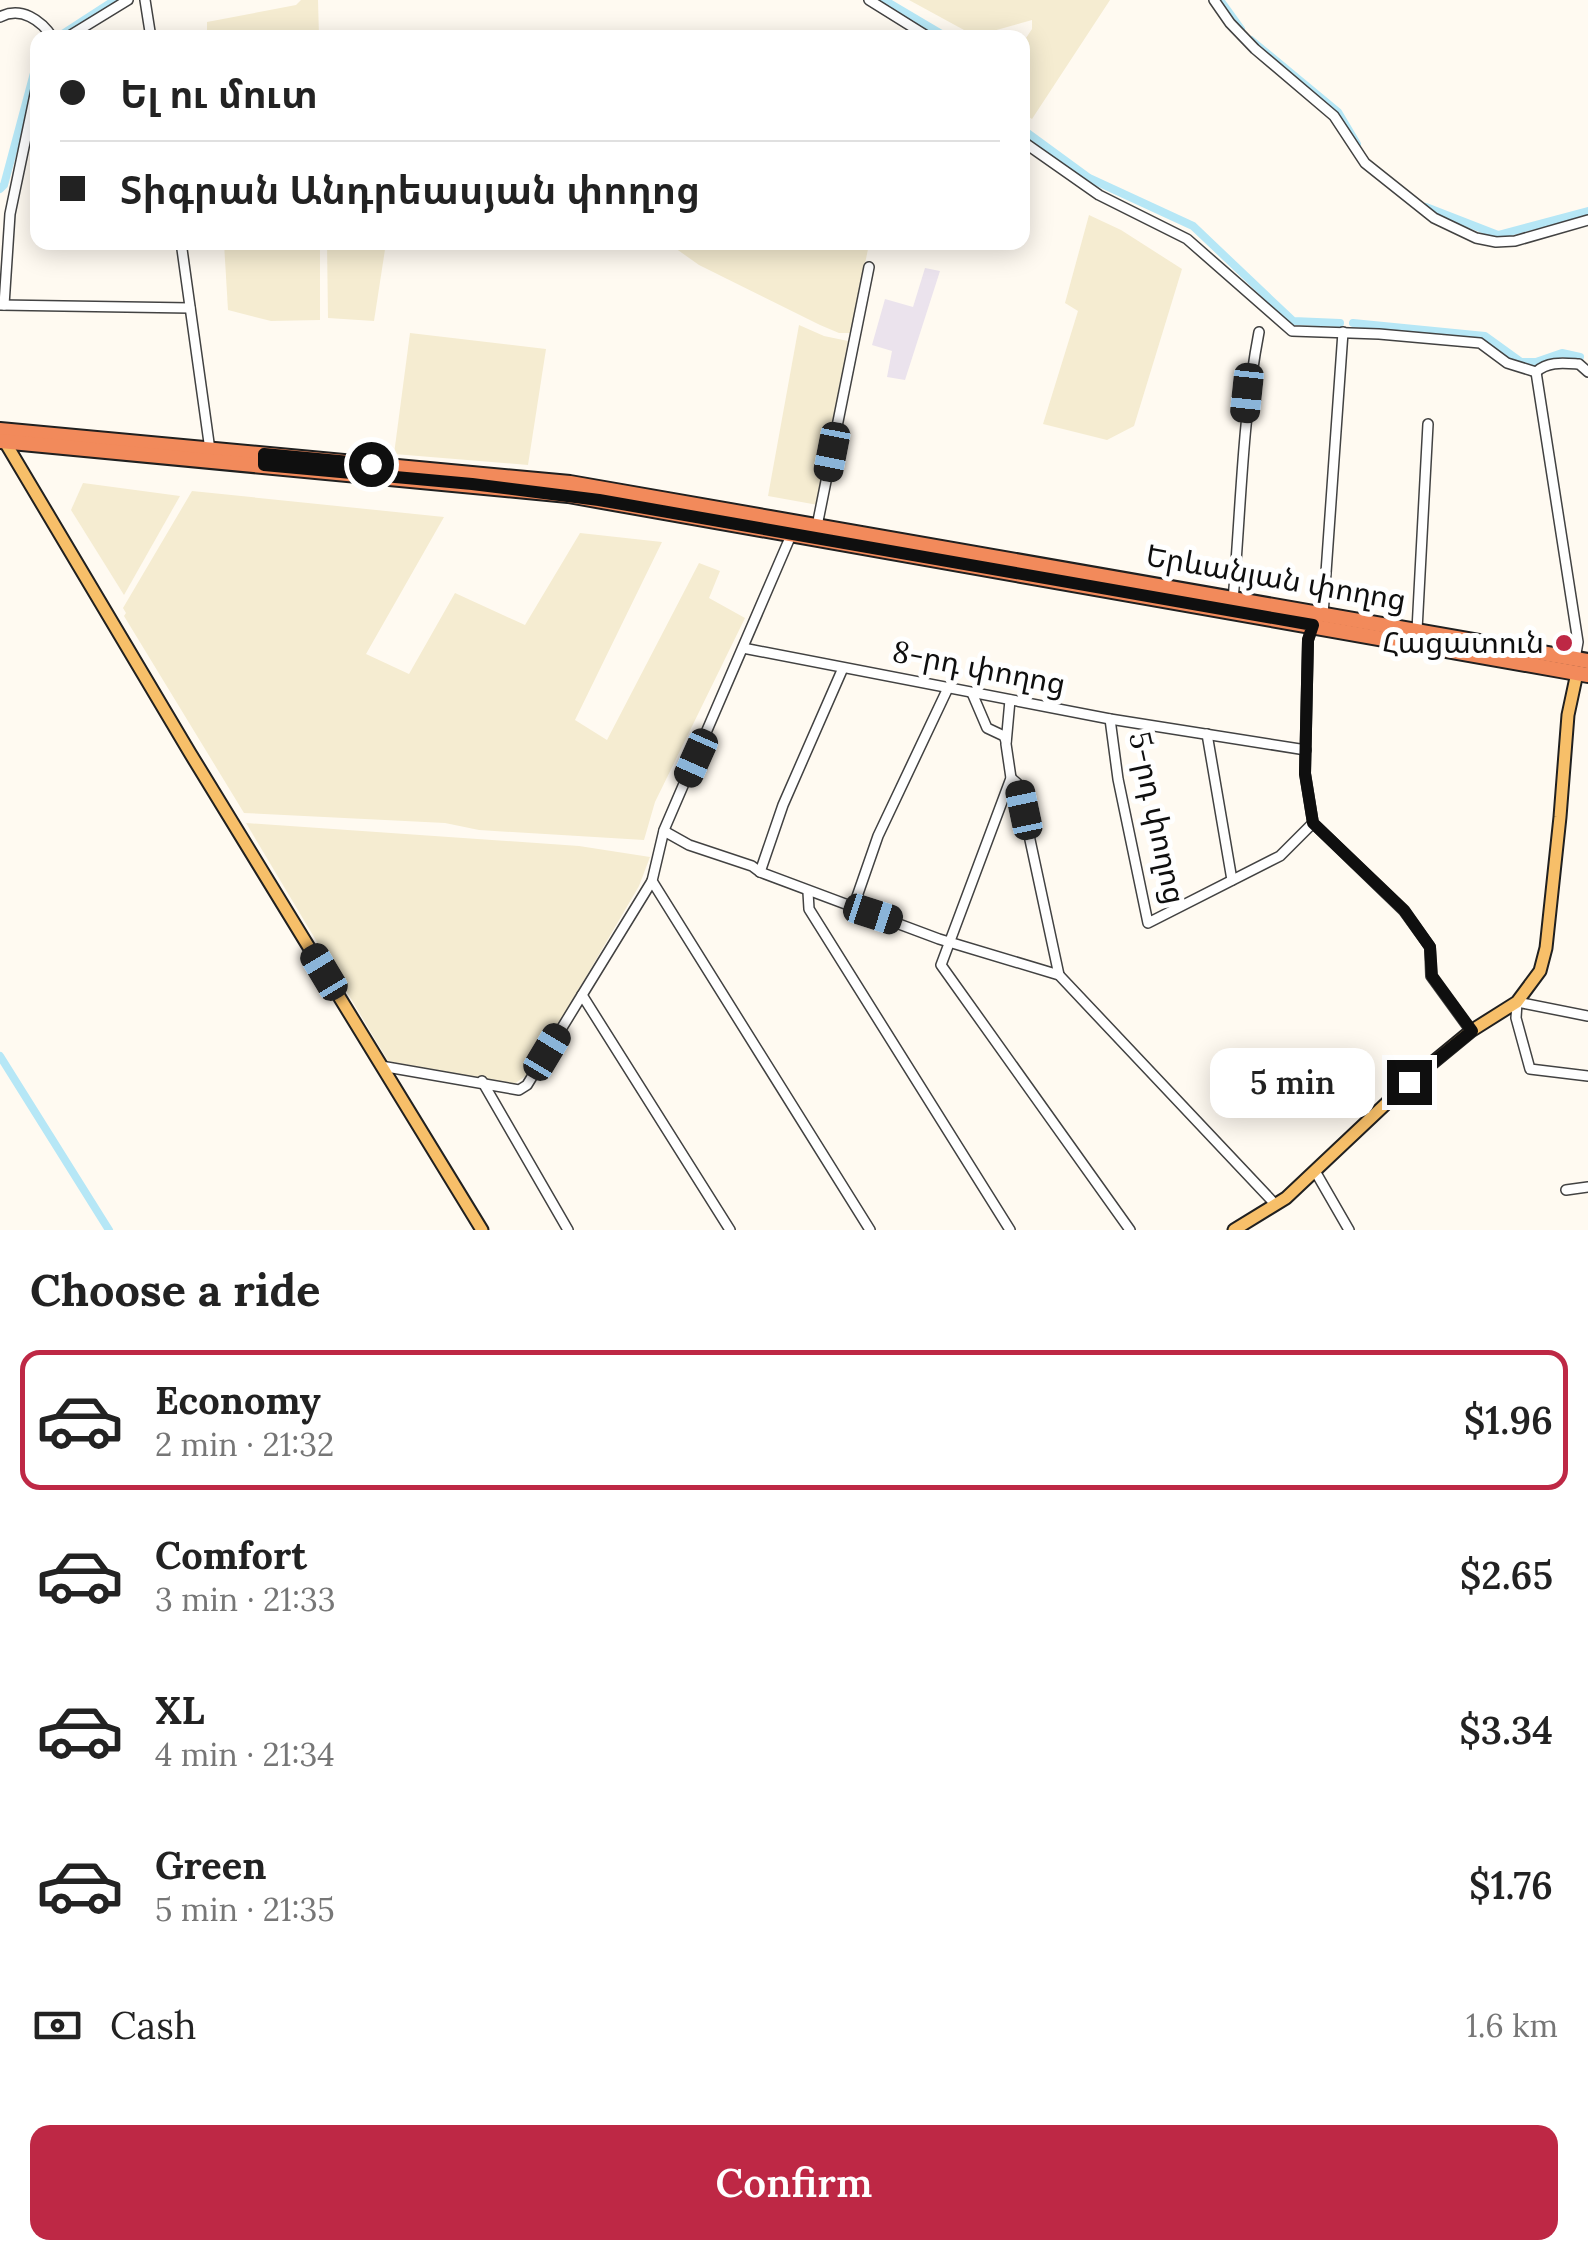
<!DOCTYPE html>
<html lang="en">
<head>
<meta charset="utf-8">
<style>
	body { margin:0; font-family:Lora,"Noto Sans Armenian",serif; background:#f2f2f2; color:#222; height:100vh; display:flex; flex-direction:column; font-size:38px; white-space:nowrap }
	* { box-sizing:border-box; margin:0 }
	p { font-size:32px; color:#767676 }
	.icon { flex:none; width:55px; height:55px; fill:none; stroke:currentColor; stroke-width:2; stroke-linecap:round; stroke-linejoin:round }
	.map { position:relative; height:1230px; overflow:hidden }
	.drawer { display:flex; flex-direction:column; background:#fff; flex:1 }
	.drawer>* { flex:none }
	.banner { position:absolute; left:30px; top:30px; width:1000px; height:220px; border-radius:20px; box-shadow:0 5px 25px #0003; display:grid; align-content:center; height:220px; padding:0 30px; background:#fff }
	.end { position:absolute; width:45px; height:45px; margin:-22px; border:12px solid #0f0f0f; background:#fff; box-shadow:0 0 0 5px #fff }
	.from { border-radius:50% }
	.bubble { position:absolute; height:70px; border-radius:20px; background:#fff; box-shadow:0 5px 25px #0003; font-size:32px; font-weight:600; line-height:70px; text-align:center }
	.car { position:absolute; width:30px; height:60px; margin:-30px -15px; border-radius:12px; box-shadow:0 0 8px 2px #0007; background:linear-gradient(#222 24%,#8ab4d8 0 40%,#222 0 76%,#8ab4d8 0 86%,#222 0) }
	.banner b { display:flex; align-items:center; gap:35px; height:95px; font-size:38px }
	.banner b+b { border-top:2px solid #e0e0e0 }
	.banner i { width:25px; height:25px; background:#222 }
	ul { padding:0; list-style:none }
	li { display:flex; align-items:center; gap:30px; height:140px; margin:0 20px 15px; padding:0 10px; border:5px solid transparent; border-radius:20px }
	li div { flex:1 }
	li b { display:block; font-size:38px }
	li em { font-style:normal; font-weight:600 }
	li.selected { border-color:#be2845 }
	li>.icon { width:90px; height:90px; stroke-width:1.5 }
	h2 { padding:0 30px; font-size:45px; line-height:120px }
	.pay { display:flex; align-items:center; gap:25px; height:110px; padding:0 30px; font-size:38px }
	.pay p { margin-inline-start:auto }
	.cta { display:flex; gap:20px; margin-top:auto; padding:20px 30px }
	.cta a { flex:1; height:115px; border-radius:20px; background:#be2845; color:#fff; font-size:40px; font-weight:600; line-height:115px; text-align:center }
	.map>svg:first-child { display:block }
	.industrial { fill:#ebe3ed }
	.farmland { fill:#f5ecd1 }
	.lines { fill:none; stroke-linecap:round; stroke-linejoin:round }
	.canal { stroke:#b6e7f6; stroke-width:8 }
	.minor-casing { stroke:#424242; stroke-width:12 }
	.major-casing { stroke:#202020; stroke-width:15 }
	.highway-casing { stroke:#202020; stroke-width:18 }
	.minor { stroke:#fff; stroke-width:9 }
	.major { stroke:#f7bf69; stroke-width:11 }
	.highway { stroke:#f28a5b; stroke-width:14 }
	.route { stroke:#0f0f0f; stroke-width:12 }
	.poi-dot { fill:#be2845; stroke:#fff; stroke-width:4 }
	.labels { text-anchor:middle; stroke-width:10; stroke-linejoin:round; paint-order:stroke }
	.street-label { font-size:30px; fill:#0f0f0f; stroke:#fff }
	.poi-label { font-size:30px; fill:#0f0f0f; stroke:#fff; text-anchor:end }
</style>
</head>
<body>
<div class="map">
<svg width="1588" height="1230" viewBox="0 0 1588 1230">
	<rect width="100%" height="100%" fill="#fffaf1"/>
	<path class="industrial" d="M925 268 940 271 905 380 887 377 892 351 872 345 885 299 913 307Z"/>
	<g class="farmland">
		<path d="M301 0H318L319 37H207V22L296 5Z"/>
		<path d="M909 0H1110L1032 119 1023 113 1022 44 1032 29V20L975 36Z"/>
		<path d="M1089 215 1121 230 1182 269 1134 426 1107 440 1043 424 1078 311 1065 303Z"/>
		<path d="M854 242 868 249 851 333H839L820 325 699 265 668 243Z"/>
		<path d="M224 243H320V320L271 321 228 310Z"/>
		<path d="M327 243H386L374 321 328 318Z"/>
		<path d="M799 325 824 336 848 341 818 505 768 496Z"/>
		<path d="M410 333 546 349 528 465 394 454Z"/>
		<path d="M83 483 180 496 124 595 71 510Z"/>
		<path d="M192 491 444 517 366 654 409 674 455 593 525 625 580 533 662 542 575 720 607 740 699 563 720 571 709 598 745 618 655 802 644 840 479 830 445 823 244 813 124 616 126 613 123 608Z"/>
		<path d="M246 823 579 846 650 857 639 886 530 1073 514 1084 388 1061Z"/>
	</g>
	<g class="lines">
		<g class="canal">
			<path d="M884 0 948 38"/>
			<path d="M1220 0 1241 29"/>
			<path d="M64 33 115 0"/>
			<path d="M1251 40 1338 112 1357 144"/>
			<path d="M1022 129 1089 178 1193 226 1293 321 1340 323"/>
			<path d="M0 189 4 185 38 58"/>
			<path d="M1426 207 1498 235 1588 211"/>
			<path d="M1353 323 1485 336 1521 362H1536L1562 353 1580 357"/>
			<path d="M0 1056 109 1230"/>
		</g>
		<g class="minor-casing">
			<g id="minor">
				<path d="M145 0 151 38"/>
				<path d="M869 0 930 38"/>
				<path d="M1214 0 1230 23 1255 49 1334 116 1365 163 1434 218 1476 238 1496 242 1515 241 1588 220"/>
				<path d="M0 17C21 6 41 20 53 38"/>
				<path d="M66 38 128 0"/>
				<path d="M1022 141 1099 195 1187 239 1292 331 1379 334 1480 343 1507 363 1536 372"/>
				<path d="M181 242 210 450"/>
				<path d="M0 305 190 308"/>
				<path d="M4 305 10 214 38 80"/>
				<path d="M1536 372 1578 642 1575 659"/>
				<path d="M1536 372C1548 361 1563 363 1579 364L1588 372"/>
				<path d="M817 526 869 267"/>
				<path d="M792 533 664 830 652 881 870 1230"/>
				<path d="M1233 600C1241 510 1242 420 1259 332"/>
				<path d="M1323 615 1343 332"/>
				<path d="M1313 625 1308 640 1305 773 1313 823 1404 911 1430 947 1431 976 1471 1031"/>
				<path d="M1417 630 1428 424"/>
				<path d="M743 648 1110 719 1306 750"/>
				<path d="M972 693 987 728 1004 736 1006 741"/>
				<path d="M1010 700 1006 744 1011 778 941 965 1130 1230"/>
				<path d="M1110 719 1118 779 1148 923 1280 856 1313 823"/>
				<path d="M1207 734 1232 880"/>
				<path d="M1011 778 1018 784 1059 975"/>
				<path d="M664 831 689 845 752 866 760 872 939 939 1059 975 1275 1204"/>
				<path d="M760 872 783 805 843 668"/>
				<path d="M808 892 809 909 1010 1230"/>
				<path d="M853 908 878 836 948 688"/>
				<path d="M582 995 652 881"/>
				<path d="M1588 1016 1517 1002 1516 1018 1530 1069 1588 1076"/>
				<path d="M381 1066 519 1090 527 1085 582 995 730 1230"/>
				<path d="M482 1081 568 1230"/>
				<path d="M1315 1171 1349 1230"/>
				<path d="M1566 1190 1588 1187"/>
			</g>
		</g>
		<g class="major-casing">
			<g id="major">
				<path d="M5 442 190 753 482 1230"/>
				<path d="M1234 1230 1286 1198 1409 1082 1471 1031 1517 1002 1540 971 1546 948 1560 817 1568 715 1577 673"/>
			</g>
		</g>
		<g class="highway-casing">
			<g id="highway">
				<path d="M0 430 570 483 1588 661"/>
				<path d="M0 441 568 495 1588 675"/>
			</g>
		</g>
		<use href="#minor" class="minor"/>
		<use href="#major" class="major"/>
		<use href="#highway" class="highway"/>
	</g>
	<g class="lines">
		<path class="route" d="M371 464 264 454V465L472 484 599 500 1313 625 1308 640 1305 774 1313 823 1404 910 1430 947 1432 976 1472 1031 1409 1082"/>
	</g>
	<circle class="poi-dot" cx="1564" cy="643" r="10"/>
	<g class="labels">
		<g class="street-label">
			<text transform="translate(1276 578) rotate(10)" y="10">Երևանյան փողոց</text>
			<text transform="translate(979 668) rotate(11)" y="10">8-րդ փողոց</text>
			<text transform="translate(1157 818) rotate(78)" y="10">5-րդ փողոց</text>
		</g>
		<g class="poi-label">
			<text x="1544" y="653">Հացատուն</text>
		</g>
	</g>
</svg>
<i class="end from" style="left:371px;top:464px"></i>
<i class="end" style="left:1409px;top:1082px"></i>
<div class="bubble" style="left:1210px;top:1048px;width:165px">5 min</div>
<i class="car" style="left:1247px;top:393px;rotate:186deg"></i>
<i class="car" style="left:832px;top:452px;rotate:191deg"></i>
<i class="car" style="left:696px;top:758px;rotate:204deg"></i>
<i class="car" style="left:1024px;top:810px;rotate:348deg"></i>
<i class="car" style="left:873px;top:914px;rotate:108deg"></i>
<i class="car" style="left:324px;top:972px;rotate:329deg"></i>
<i class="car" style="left:547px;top:1052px;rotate:31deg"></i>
<div class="banner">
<b><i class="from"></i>Ել ու մուտ</b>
<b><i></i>Տիգրան Անդրեասյան փողոց</b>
</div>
</div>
<section class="drawer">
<h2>Choose a ride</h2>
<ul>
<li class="selected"><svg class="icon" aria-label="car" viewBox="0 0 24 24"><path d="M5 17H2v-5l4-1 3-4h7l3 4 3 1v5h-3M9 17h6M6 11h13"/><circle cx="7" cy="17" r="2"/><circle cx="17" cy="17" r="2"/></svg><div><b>Economy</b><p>2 min · 21:32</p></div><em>$1.96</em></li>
<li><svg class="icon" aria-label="car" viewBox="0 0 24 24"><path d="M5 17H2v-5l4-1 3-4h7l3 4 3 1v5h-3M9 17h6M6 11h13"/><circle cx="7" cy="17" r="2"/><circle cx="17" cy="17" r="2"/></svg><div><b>Comfort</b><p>3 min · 21:33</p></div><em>$2.65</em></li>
<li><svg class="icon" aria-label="car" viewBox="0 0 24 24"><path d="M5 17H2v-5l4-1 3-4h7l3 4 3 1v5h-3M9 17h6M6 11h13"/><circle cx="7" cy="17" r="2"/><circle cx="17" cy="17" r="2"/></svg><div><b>XL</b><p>4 min · 21:34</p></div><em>$3.34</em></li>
<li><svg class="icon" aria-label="car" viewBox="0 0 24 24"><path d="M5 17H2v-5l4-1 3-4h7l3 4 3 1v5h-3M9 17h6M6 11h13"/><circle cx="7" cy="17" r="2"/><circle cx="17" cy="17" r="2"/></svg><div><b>Green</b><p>5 min · 21:35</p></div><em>$1.76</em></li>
</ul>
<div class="pay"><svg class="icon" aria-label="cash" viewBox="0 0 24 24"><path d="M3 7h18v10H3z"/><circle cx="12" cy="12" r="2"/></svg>Cash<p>1.6 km</p></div>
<div class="cta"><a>Confirm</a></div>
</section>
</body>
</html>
